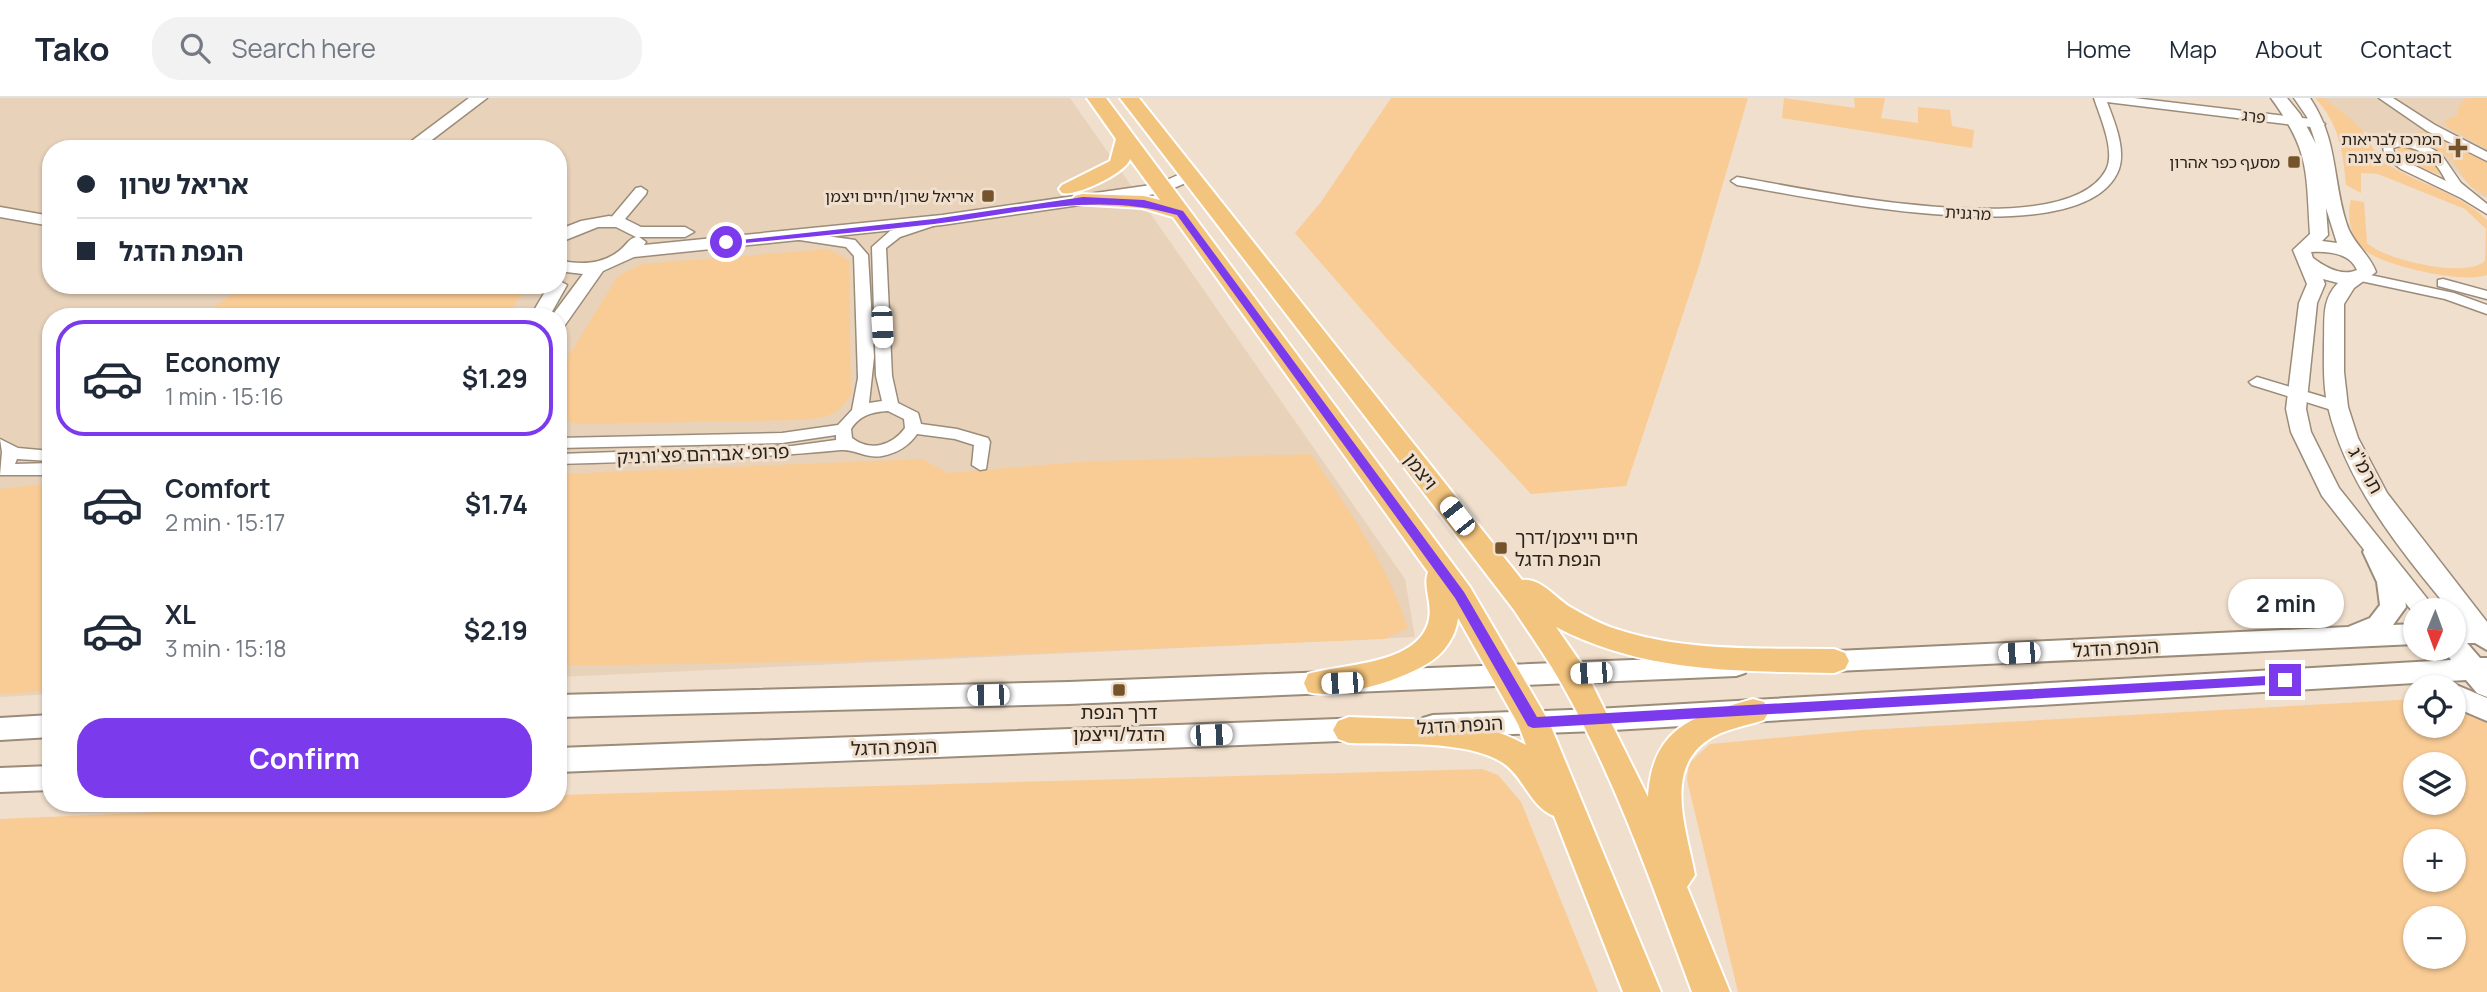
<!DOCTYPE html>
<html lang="en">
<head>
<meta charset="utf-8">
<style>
	body { margin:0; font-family:Manrope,"Noto Sans Hebrew",sans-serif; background:#f2f2f3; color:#1f2937; height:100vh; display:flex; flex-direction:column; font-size:26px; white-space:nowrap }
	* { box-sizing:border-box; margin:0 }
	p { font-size:23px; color:#747a83 }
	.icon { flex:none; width:38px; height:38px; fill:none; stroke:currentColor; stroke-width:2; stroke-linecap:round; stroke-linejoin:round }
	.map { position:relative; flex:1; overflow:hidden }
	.sheet { position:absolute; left:42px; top:210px; width:525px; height:504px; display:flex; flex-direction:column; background:#fff; border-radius:28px; box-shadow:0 2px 5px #0004 }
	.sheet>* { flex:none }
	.hud { position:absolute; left:42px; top:42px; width:525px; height:154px; border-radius:28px; box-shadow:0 2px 5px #0004; display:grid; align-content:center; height:154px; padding:0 35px; background:#fff }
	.needle { width:46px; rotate:181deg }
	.buttons { position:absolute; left:2403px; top:500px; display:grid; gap:14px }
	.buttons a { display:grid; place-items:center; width:63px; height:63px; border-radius:50%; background:#fff; box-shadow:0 2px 5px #0004; font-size:35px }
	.end { position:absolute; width:32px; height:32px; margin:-16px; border:9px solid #7c3aed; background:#fff; box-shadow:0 0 0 4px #fff }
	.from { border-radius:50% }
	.bubble { position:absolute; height:49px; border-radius:24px; background:#fff; box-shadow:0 2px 5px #0004; font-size:23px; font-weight:700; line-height:49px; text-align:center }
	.car { position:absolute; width:21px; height:42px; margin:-21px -10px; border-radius:9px; box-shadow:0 0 5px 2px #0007; background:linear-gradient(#fff 24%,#345 0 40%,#fff 0 76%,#345 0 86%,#fff 0) }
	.hud b { display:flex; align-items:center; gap:24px; height:66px; font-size:26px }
	.hud b+b { border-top:2px solid #e0e1e3 }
	.hud i { width:18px; height:18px; background:#1f2937 }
	ul { padding:12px 0 0; list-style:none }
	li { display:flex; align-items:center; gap:21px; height:116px; margin:0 14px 10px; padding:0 21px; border:4px solid transparent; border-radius:28px }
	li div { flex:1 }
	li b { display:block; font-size:26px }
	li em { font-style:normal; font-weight:700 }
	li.current { border-color:#7c3aed }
	li>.icon { width:63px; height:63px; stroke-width:1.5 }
	.cta { display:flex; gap:14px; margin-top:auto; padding:14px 35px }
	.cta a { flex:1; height:80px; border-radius:28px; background:#7c3aed; color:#fff; font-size:28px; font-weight:700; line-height:80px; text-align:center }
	header { display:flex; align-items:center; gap:42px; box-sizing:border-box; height:98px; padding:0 35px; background:#fff; border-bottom:2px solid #e0e1e3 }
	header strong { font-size:33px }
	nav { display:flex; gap:38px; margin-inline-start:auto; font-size:24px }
	.search { width:490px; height:63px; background:#f2f2f3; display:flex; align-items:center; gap:18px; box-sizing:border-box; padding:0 24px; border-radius:28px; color:#747a83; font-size:26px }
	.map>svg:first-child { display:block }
	.built { fill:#e8d2ba; fill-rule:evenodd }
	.green { fill:#f9cc96; fill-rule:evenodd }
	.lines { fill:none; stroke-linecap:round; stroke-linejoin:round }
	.minor-casing { stroke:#9b8c7a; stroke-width:3 }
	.tertiary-casing { stroke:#9b8c7a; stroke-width:3 }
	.secondary-casing { stroke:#9b8c7a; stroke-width:4 }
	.primary-casing { stroke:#fff; stroke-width:4 }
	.minor { fill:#fff; fill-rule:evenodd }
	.tertiary { fill:#fff; fill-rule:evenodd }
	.secondary { fill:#fff; fill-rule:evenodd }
	.primary { fill:#f3c47d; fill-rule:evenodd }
	.route { fill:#7c3aed }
	.poi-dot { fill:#75542b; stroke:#f0dfcc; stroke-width:2.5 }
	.labels { text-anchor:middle; stroke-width:6; stroke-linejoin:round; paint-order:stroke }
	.far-street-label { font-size:16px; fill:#29231c; stroke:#f0dfcc }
	.far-poi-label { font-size:16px; fill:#29231c; stroke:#f0dfcc; text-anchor:end }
	.street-label { font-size:19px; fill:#29231c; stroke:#f0dfcc }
	.poi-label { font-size:19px; fill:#29231c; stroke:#f0dfcc; text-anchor:start }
</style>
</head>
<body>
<header>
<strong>Tako</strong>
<div class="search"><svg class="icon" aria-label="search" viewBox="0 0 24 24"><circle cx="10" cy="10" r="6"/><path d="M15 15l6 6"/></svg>Search here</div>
<nav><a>Home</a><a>Map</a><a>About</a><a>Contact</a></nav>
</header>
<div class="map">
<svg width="2487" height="894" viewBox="0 0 2487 894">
	<rect width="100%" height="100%" fill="#f0dfcc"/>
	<g class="built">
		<path d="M0 0H1070L1405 481 1415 539 558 579V219H51V596L0 599ZM51 51H558V187H51Z"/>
		<path d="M2316 0H2487V100L2479 97 2441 58 2415 43 2350 31Z"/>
	</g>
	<g class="green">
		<path d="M1391 0H1748L1698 171 1626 388 1531 396 1388 242 1295 135 1321 104Z"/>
		<path d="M1784 0 1855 10 1854 0H1885L1881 20 1918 25V9L1950 12 1952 28 1974 32 1972 50 1782 20Z"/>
		<path d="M2315 0H2324C2337 11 2356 23 2365 36 2373 48 2374 57 2387 66 2419 86 2460 95 2487 122V177C2464 186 2382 168 2363 151 2351 142 2346 115 2351 102L2364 104 2367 145C2385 162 2466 181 2485 163L2486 131 2465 111 2378 76 2361 75V95L2346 87C2343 54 2339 25 2315 0Z"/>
		<path d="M2466 0H2487V51L2447 29 2444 23 2458 17 2457 11Z"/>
		<path d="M2418 34H2430L2487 64V98L2470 88 2451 60 2411 38Z"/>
		<path d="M2398 49C2419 48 2432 59 2440 77L2412 66 2398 56Z"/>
		<path d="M828 151 849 162 851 297C836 320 826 319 800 322L578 326 558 321V275L618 178 642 166Z"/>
		<path d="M244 187H528L506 219H201Z"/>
		<path d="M1311 356C1348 411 1388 467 1408 530L1385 541 851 563 558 568V376L923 361 947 375 1077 364Z"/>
		<path d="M51 385V593L0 596V391Z"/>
		<path d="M2415 601V628H2454V602L2462 603 2487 619V894H1738L1687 682 1689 665 1710 646 1863 632ZM2415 667H2454V705H2415ZM2415 744H2454V782H2415ZM2415 821H2454V859H2415Z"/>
		<path d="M1482 671 1498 677 1521 704 1598 894H0V721L361 705H558V697Z"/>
	</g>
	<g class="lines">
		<g class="minor-casing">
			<g id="minor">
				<path d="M2094 0H2134L2319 22 2325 26 2319 30 2107 4C2114 23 2126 50 2119 71 2086 160 1809 99 1737 87L1731 83 1737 79C1809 91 2065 148 2106 72 2116 53 2100 19 2094 0Z"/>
				<path d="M2379 0H2393L2435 27 2487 54V63L2427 33Z"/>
				<path d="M2400 41 2420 44 2441 56 2461 85 2487 106V116L2461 100 2401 71 2384 58 2383 45ZM2400 48C2424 50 2436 63 2446 83L2409 65 2394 54 2393 50Z"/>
				<path d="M641 89 647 93 646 96 620 127H610V121L636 90Z"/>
				<path d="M934 119 941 123 939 126 900 139 886 150 892 278 898 305 918 315 921 326 957 331 988 340 990 344 986 371 980 372 972 367 974 347 955 341 917 336C909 348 897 355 882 358 867 361 855 351 841 352 747 361 653 363 558 366V356L792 348 836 342V337L782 345 558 350V340L782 335 838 327 852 312 858 280 854 158 846 149 793 141 791 138 798 134 855 142 868 157 874 259 869 305 882 303 876 278 872 149 890 133ZM888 313 904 321 905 330C892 348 870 354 852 340L851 331C860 317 872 314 888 313Z"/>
				<path d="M2361 175 2454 195 2487 207V216L2445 201 2356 182V176Z"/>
				<path d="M2443 181 2487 193V201L2438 188V182Z"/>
				<path d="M2257 279 2344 305 2346 309 2338 314 2252 287 2249 284Z"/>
				<path d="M0 341 18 350 51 353V363L17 361 15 366 51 365V377H0L2 354Z"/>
			</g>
		</g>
		<g class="tertiary-casing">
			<g id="tertiary">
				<path d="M469 0H487L420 51H401Z"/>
				<path d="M2271 0H2287L2300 16 2316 46 2307 19 2294 0H2310C2338 42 2332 78 2346 124 2352 145 2369 155 2376 174L2354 190 2344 206V274L2348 309 2358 340 2387 395 2487 524V543L2473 541C2419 473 2349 399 2328 309 2323 288 2324 266 2324 245 2325 222 2321 202 2338 185L2323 181 2325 186 2317 205 2306 311 2311 334 2339 390 2437 513H2415V517L2322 398 2291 334 2286 311 2299 205 2307 186 2293 152 2310 136C2306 73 2310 53 2271 0ZM2326 110 2337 145 2322 143 2328 137ZM2311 154C2328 153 2350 155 2357 172 2342 179 2325 169 2313 160Z"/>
				<path d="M1189 72 1197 77 1195 81 1162 95 942 127 634 159 603 173 565 227 558 229V219H551L583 176 558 173V162C579 167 601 167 619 153 626 148 628 141 636 139L616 129H598L558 145V132L581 123 609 118 625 121 641 129H685L694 134 685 139H639L646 144 644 147 942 117 1158 86Z"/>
				<path d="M0 109 51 118V128L0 119Z"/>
				<path d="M558 182 567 187 549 219H530L549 187H558Z"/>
			</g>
		</g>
		<g class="secondary-casing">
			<g id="secondary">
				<path d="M2375 445 2384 448 2403 484 2406 509 2393 527 2415 526V546L1815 574 1806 571 1802 564 1806 557 1815 554 2348 529 2370 520 2380 507 2377 484 2363 454 2366 448Z"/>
				<path d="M2454 525 2487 527V552L2475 545H2467L2480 560H2487V599L2477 595 2466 582 1596 633 1433 639 1423 636 1419 628 1423 620 1433 617 1596 611 2451 562 2443 551H2454Z"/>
				<path d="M1736 558 1745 561 1749 568 1745 575 1736 578 1069 606 558 619V597L1069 584Z"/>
				<path d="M2454 586 2487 600V623L2454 609V590H2444Z"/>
				<path d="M51 617V639L0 642V620Z"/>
				<path d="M1365 620 1375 623 1379 631 1375 639 1365 642 558 674V650Z"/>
				<path d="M51 668V692L0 694V670Z"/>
			</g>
		</g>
		<g class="primary-casing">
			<g id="primary">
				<path d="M1087 0H1106L1470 489 1549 624 1661 894H1623L1554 718C1531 710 1524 679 1503 665 1466 641 1393 647 1349 645L1338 641 1333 632 1338 623 1349 619C1407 622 1474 617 1526 647L1518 626 1458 520C1457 532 1450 545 1442 554 1421 578 1338 603 1308 594L1304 585 1308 576C1341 566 1412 567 1427 528 1435 509 1422 490 1428 474L1173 119 1142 110 1075 106 1072 102 1075 98 1082 96 1144 98 1160 102 1130 61C1126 75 1076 99 1062 95L1059 91 1062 87 1110 63 1116 41Z"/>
				<path d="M1120 0H1139L1522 482C1541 479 1557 502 1572 510 1586 518 1600 526 1616 531 1685 554 1761 550 1834 551L1845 555 1849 563 1845 571 1834 575C1738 573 1643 575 1556 529L1583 568 1648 699C1652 628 1694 618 1753 601L1764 604 1769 613 1764 622C1746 628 1724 631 1708 642 1663 672 1687 733 1695 777L1687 789 1730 894H1692C1653 790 1616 681 1560 583 1546 559 1529 535 1514 512Z"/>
			</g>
		</g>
		<use href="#minor" class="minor"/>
		<use href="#tertiary" class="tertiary"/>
		<use href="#secondary" class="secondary"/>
		<use href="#primary" class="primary"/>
	</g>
	<path class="route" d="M1083 99 1144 102 1183 113 1464 494 1537 619 2285 577 2292 582 2285 586 1533 630 1528 628 1455 500 1177 117C1096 93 1016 116 934 126 865 134 795 140 726 147L722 144 934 121Z"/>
	<g class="poi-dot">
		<path d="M2454.5 39.5h7v7h7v7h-7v7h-7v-7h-7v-7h7z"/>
		<rect x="2287" y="57" width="14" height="14" rx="3.5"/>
		<rect x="981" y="91" width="14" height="14" rx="3.5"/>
		<rect x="1494" y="443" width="14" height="14" rx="3.5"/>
		<rect x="1112" y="585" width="14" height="14" rx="3.5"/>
	</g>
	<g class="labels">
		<g class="far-street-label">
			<text transform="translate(2254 18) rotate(7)" y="6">פרג</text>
			<text transform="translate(1968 115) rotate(3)" y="6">מרגנית</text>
		</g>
		<g class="far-poi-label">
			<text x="2442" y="47">המרכז לבריאות<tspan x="2442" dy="18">הנפש נס ציונה</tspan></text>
			<text x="2280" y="70">מסעף כפר אהרון</text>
			<text x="974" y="104">אריאל שרון/חיים ויצמן</text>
		</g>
		<g class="street-label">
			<text transform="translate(703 356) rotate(-2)" y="7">פרופ' אברהם פצ'ורניק</text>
			<text transform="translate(2366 372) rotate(61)" y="7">תרמ"ג</text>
			<text transform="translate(1421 373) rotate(52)" y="7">ויצמן</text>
			<text transform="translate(2116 550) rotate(-3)" y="7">הנפת הדגל</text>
			<text transform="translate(1460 627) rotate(-3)" y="7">הנפת הדגל</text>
			<text transform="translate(894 649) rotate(-2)" y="7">הנפת הדגל</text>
		</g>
		<g class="poi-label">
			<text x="1515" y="446">חיים וייצמן/דרך<tspan x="1515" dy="22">הנפת הדגל</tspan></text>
			<text x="1119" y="621" text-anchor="middle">דרך הנפת<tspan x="1119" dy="22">הדגל/וייצמן</tspan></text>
		</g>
	</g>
</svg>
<div class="buttons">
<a><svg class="needle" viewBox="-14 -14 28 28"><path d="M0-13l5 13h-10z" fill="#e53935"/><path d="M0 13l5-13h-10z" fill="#747a83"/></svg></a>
<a><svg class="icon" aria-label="locate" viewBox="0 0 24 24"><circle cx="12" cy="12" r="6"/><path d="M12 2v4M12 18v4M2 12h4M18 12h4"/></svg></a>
<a><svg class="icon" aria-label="layers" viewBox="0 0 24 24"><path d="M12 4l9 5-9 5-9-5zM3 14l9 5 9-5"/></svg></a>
<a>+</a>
<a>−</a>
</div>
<i class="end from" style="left:726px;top:144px"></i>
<i class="end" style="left:2285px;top:582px"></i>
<div class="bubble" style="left:2228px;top:481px;width:116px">2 min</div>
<i class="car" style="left:882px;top:229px;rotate:177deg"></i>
<i class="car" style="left:1457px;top:418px;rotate:322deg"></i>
<i class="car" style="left:2019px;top:555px;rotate:267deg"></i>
<i class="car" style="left:1591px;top:575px;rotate:267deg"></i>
<i class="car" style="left:1342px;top:585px;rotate:268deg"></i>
<i class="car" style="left:988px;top:597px;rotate:269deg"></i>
<i class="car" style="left:1211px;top:637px;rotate:88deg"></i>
<div class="hud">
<b><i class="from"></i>אריאל שרון</b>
<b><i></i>הנפת הדגל</b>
</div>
<section class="sheet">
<ul>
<li class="current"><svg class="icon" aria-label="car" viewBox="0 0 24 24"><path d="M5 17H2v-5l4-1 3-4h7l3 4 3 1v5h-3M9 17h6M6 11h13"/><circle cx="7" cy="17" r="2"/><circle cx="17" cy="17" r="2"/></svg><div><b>Economy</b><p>1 min · 15:16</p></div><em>$1.29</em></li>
<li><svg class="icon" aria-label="car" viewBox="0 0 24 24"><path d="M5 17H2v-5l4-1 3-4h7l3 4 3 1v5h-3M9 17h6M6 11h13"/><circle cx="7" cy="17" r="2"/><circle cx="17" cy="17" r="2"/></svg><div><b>Comfort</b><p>2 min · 15:17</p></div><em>$1.74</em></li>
<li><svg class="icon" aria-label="car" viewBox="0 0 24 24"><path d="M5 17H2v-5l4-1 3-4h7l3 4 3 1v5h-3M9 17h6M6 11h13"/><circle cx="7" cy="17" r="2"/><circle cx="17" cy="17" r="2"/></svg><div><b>XL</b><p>3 min · 15:18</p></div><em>$2.19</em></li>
</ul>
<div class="cta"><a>Confirm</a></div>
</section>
</div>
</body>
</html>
